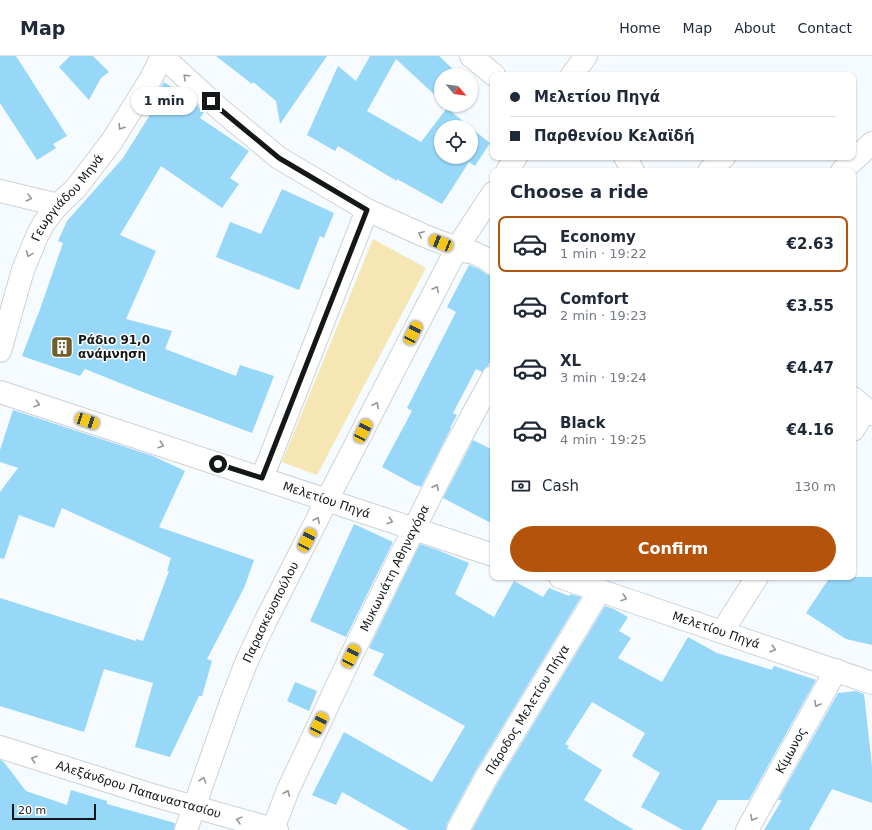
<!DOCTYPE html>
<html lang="en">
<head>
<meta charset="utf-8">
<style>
	body { margin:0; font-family:"DejaVu Sans",sans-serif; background:#f6f6f7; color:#1f2937; height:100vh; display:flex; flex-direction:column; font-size:15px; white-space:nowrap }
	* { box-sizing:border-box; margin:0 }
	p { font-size:13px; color:#747a83 }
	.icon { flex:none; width:22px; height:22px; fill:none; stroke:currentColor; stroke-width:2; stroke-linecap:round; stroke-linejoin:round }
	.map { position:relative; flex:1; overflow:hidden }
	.panel { position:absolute; left:490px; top:112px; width:366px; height:412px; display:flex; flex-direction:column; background:#fff; border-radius:8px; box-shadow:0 1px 3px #0004 }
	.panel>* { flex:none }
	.guide { position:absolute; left:490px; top:16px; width:366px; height:88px; border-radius:8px; box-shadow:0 1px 3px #0004; display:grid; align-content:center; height:88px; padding:0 20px; background:#fff }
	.needle { width:26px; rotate:119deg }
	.fabs { position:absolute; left:434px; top:12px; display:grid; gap:8px }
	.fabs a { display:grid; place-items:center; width:44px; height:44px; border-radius:50%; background:#fff; box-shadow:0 1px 3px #0004; font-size:20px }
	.scale { position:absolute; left:12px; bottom:10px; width:84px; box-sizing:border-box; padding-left:4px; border:2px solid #141718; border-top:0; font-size:11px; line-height:14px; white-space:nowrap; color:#141718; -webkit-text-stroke:3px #fff; paint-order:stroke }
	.end { position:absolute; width:18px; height:18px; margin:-9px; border:5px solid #141718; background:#fff; box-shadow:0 0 0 2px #fff }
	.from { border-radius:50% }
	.bubble { position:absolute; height:28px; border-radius:14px; background:#fff; box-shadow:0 1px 3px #0004; font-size:13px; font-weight:700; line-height:28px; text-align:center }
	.car { position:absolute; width:12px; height:24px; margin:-12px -6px; border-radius:5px; box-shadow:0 0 3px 1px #0007; background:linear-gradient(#f5c518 24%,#345 0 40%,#f5c518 0 76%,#345 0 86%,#f5c518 0) }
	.guide b { display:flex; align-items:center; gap:14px; height:38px; font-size:15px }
	.guide b+b { border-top:1px solid #e0e1e3 }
	.guide i { width:10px; height:10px; background:#1f2937 }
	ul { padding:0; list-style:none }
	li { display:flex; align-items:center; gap:12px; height:56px; margin:0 8px 6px; padding:0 12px; border:2px solid transparent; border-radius:8px }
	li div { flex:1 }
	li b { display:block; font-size:15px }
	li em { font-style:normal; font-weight:700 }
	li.active { border-color:#b45309 }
	li>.icon { width:36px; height:36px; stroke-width:1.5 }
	h2 { padding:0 20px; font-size:18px; line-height:48px }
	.pay { display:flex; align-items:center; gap:10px; height:44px; padding:0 20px; font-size:15px }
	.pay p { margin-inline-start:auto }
	.cta { display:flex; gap:8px; margin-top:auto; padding:8px 20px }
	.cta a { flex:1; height:46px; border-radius:24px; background:#b45309; color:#fff; font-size:16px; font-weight:700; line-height:46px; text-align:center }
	header { display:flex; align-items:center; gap:24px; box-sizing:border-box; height:56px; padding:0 20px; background:#fff; border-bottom:1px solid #e0e1e3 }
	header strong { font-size:19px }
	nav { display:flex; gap:22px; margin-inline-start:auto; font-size:14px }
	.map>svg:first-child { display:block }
	.green { fill:#f6e6b3 }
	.building { fill:#97d7f8 }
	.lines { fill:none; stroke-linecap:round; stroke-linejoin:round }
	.street-casing { stroke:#ccd2d6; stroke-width:24 }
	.secondary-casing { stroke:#ccd2d6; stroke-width:24 }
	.street { stroke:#fff; stroke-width:22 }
	.secondary { stroke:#fff; stroke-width:22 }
	.oneway { stroke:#959797 }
	.route { stroke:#141718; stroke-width:5 }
	.labels { text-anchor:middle; stroke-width:3; stroke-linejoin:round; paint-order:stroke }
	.street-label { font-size:12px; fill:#141718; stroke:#fff }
	.poi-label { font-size:12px; font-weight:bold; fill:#141718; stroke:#fff; text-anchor:start }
</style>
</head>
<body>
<header>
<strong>Map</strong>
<nav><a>Home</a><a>Map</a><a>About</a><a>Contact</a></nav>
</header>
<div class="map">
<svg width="872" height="774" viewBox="0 0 872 774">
	<rect width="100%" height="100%" fill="#f6fbff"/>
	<path class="green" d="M373 183 426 212 317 419 282 406Z"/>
	<g class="building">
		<path d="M0 0H16L67 80 53 88 56 92 37 104 0 47Z"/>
		<path d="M70 0H93L109 16 101 22 89 44 59 11Z"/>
		<path d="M216 0H327L280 68 276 45 253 26 252 28Z"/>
		<path d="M370 0H439L457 17 456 19H441V35L436 40 396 3 367 55 421 86 447 52 470 71H441V101H471V72L490 87 475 110 469 106 442 148 397 123V125L338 90 335 95 307 79 338 10 356 25Z"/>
		<path d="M164 26 190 43 204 56 200 62 249 95 230 122 239 128 222 152 161 110 120 179 156 195 126 263 172 275 165 293 236 320 240 309 274 320 252 377 140 335 85 313 80 320 22 300 38 258V259L63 187 58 185 67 165 123 102 153 54 148 51Z"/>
		<path d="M282 133 334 157 324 182 320 180 299 234 216 201 230 166 261 178Z"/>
		<path d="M469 209 479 213 486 218 493 220V300L488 310 486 311 482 316 476 313 453 357 457 359 450 372H451L421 431 417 429V430L382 411 412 355 407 352 456 256 447 251Z"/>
		<path d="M13 354 153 400 185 415 159 471 254 504 244 532 207 603 212 605 202 640H199L170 701 135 691 153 627 104 613 84 676 0 650V542L136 585V583L143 585 169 515H167L171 502 62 452 54 472 19 459 4 503 0 502V436L18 412 0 406V394Z"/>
		<path d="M473 384 493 394V468L443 442Z"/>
		<path d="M354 468 393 486 346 581 310 565Z"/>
		<path d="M420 488 440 495 469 507 455 538 494 561 514 525 543 541 549 532 569 540 570 538 581 541 475 716 447 768 446 774H409L342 736 336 749 312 739 344 676 432 726 465 670 373 619 384 598 369 592Z"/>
		<path d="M830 521H872V589L846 583 806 557Z"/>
		<path d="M605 550 614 553 628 561 619 575 631 582 618 602 662 626 688 581 717 597 772 614 774 610 816 624 749 744H718L701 774H683L641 751 660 717 632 700 645 677 592 646 565 688 569 690 567 692 602 714 584 744 634 774H472L497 728Z"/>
		<path d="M295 626 317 635 309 655 287 645Z"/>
		<path d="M856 635 864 638 872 710V747L832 733 809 774H764L782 744H778L838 637Z"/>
		<path d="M0 704 3 705 26 735 67 749 71 734 107 745V748L175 767 174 774H0Z"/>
	</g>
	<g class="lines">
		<g class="street-casing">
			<g id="street">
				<path d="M162 0 221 54 279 102 367 154 425 180 464 195 474 197 485 202 493 208"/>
				<path d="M471 0 494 19"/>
				<path d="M572 19 586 0"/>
				<path d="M625 101 633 115"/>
				<path d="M507 115 516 101"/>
				<path d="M709 115 724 101"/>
				<path d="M842 115 872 87"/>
				<path d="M0 135 58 149"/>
				<path id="s1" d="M0 295 23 214 37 180 44 167 58 149 76 132 112 85 150 24 158 9 161 0"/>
				<path id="s2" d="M0 336 493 499"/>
				<path d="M853 342 872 358"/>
				<path d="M853 374 866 354"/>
				<path d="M262 422 367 154"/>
				<path id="s3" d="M560 521 872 627"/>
				<path d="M722 576 757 521"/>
				<path id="s4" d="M273 773 288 734 351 600 404 493 452 397 493 321"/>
				<path id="s5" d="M186 774 231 646 246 607 265 566 327 444 457 192 493 137"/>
				<path id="s6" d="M458 774 486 722 600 534"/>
				<path id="s7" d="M747 774 836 614"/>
			</g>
		</g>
		<g class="secondary-casing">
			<g id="secondary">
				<path id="s8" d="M0 691 152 739 277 774"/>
			</g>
		</g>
		<use href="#street" class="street"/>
		<use href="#secondary" class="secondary"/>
	</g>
	<defs><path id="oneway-chevron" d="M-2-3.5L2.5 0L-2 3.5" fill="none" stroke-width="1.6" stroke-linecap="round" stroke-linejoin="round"/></defs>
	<g class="oneway">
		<use href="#oneway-chevron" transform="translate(186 21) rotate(-137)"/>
		<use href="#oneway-chevron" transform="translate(121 71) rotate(122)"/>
		<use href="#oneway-chevron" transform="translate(29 142) rotate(14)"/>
		<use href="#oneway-chevron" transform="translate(421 178) rotate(-155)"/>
		<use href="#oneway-chevron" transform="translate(29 198) rotate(111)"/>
		<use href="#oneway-chevron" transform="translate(436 233) rotate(-63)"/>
		<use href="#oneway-chevron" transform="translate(37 348) rotate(18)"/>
		<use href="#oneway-chevron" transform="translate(376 349) rotate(-63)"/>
		<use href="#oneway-chevron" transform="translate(161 389) rotate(18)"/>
		<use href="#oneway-chevron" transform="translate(436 431) rotate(-63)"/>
		<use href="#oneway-chevron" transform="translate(317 464) rotate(-63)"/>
		<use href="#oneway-chevron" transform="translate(390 465) rotate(18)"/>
		<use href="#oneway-chevron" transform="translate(624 542) rotate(19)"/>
		<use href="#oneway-chevron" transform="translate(773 593) rotate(18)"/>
		<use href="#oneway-chevron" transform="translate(817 648) rotate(119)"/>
		<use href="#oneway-chevron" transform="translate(34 703) rotate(-162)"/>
		<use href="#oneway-chevron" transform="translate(203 724) rotate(-71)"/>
		<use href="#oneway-chevron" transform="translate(287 737) rotate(-67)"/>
		<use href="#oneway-chevron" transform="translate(753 762) rotate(119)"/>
		<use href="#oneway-chevron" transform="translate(239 764) rotate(-165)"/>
	</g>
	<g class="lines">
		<path class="route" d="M211 45 221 54 279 102 367 154 262 422 218 408"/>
	</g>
	<defs>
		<g id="building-square" transform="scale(1.15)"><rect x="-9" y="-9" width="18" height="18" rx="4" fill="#6e5f2d" stroke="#fff"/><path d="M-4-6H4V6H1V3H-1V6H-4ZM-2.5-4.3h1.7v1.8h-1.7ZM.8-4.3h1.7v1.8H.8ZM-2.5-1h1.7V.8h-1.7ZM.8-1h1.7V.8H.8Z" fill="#fff"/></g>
	</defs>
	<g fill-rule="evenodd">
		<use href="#building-square" x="62" y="291"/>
	</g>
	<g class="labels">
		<g class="street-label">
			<text dy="4" stroke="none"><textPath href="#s1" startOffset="170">Γεωργιάδου Μηνά</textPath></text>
			<text dy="4" stroke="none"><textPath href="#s2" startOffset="344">Μελετίου Πηγά</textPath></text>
			<text dy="4" stroke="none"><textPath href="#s4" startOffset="288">Μυκωνιάτη Αθηναγόρα</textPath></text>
			<text dy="4" stroke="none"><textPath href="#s5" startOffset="234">Παρασκευοπούλου</textPath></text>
			<text dy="4" stroke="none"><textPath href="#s3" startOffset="165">Μελετίου Πηγά</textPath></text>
			<text dy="4" stroke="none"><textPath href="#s6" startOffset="139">Πάροδος Μελετίου Πήγα</textPath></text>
			<text dy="4" stroke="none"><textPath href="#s7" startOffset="91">Κίμωνος</textPath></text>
			<text dy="4" stroke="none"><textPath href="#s8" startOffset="145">Αλεξάνδρου Παπαναστασίου</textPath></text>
		</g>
		<g class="poi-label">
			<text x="78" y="288">Ράδιο 91,0<tspan x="78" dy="14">ανάμνηση</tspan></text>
		</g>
	</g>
</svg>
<div class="fabs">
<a><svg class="needle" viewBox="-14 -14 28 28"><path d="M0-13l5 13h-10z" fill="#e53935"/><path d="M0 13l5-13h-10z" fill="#747a83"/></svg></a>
<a><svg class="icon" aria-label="locate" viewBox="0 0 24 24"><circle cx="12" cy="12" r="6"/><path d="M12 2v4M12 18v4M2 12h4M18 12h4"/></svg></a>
</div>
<div class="scale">20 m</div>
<i class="end from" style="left:218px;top:408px"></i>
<i class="end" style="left:211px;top:45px"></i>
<div class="bubble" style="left:131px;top:31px;width:66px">1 min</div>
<i class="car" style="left:441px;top:187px;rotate:292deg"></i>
<i class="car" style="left:413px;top:277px;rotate:27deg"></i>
<i class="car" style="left:87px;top:365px;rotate:108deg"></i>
<i class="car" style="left:363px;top:375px;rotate:27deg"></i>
<i class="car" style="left:307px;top:484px;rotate:27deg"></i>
<i class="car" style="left:351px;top:600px;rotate:26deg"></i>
<i class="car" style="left:319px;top:668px;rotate:26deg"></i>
<div class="guide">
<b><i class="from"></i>Μελετίου Πηγά</b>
<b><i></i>Παρθενίου Κελαϊδή</b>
</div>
<section class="panel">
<h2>Choose a ride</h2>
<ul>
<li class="active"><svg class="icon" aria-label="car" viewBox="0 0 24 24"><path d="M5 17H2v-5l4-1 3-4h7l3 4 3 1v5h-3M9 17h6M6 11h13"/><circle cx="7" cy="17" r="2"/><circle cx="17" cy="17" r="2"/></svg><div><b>Economy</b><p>1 min · 19:22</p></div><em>€2.63</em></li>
<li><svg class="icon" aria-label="car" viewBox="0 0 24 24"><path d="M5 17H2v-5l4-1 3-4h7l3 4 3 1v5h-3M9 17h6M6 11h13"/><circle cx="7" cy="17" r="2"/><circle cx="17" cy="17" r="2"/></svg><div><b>Comfort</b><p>2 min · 19:23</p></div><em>€3.55</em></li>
<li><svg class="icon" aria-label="car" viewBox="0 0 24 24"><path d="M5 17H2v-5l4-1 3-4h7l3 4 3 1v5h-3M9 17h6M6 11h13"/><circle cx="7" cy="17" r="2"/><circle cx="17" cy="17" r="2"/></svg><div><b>XL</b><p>3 min · 19:24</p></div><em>€4.47</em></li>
<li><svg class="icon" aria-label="car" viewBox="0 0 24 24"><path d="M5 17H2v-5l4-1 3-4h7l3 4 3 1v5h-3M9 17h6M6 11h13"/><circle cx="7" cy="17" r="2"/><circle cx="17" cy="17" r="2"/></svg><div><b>Black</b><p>4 min · 19:25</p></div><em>€4.16</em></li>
</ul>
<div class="pay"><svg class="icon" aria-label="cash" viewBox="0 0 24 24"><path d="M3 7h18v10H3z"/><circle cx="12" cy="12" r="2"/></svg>Cash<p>130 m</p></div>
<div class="cta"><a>Confirm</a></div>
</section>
</div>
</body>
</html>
